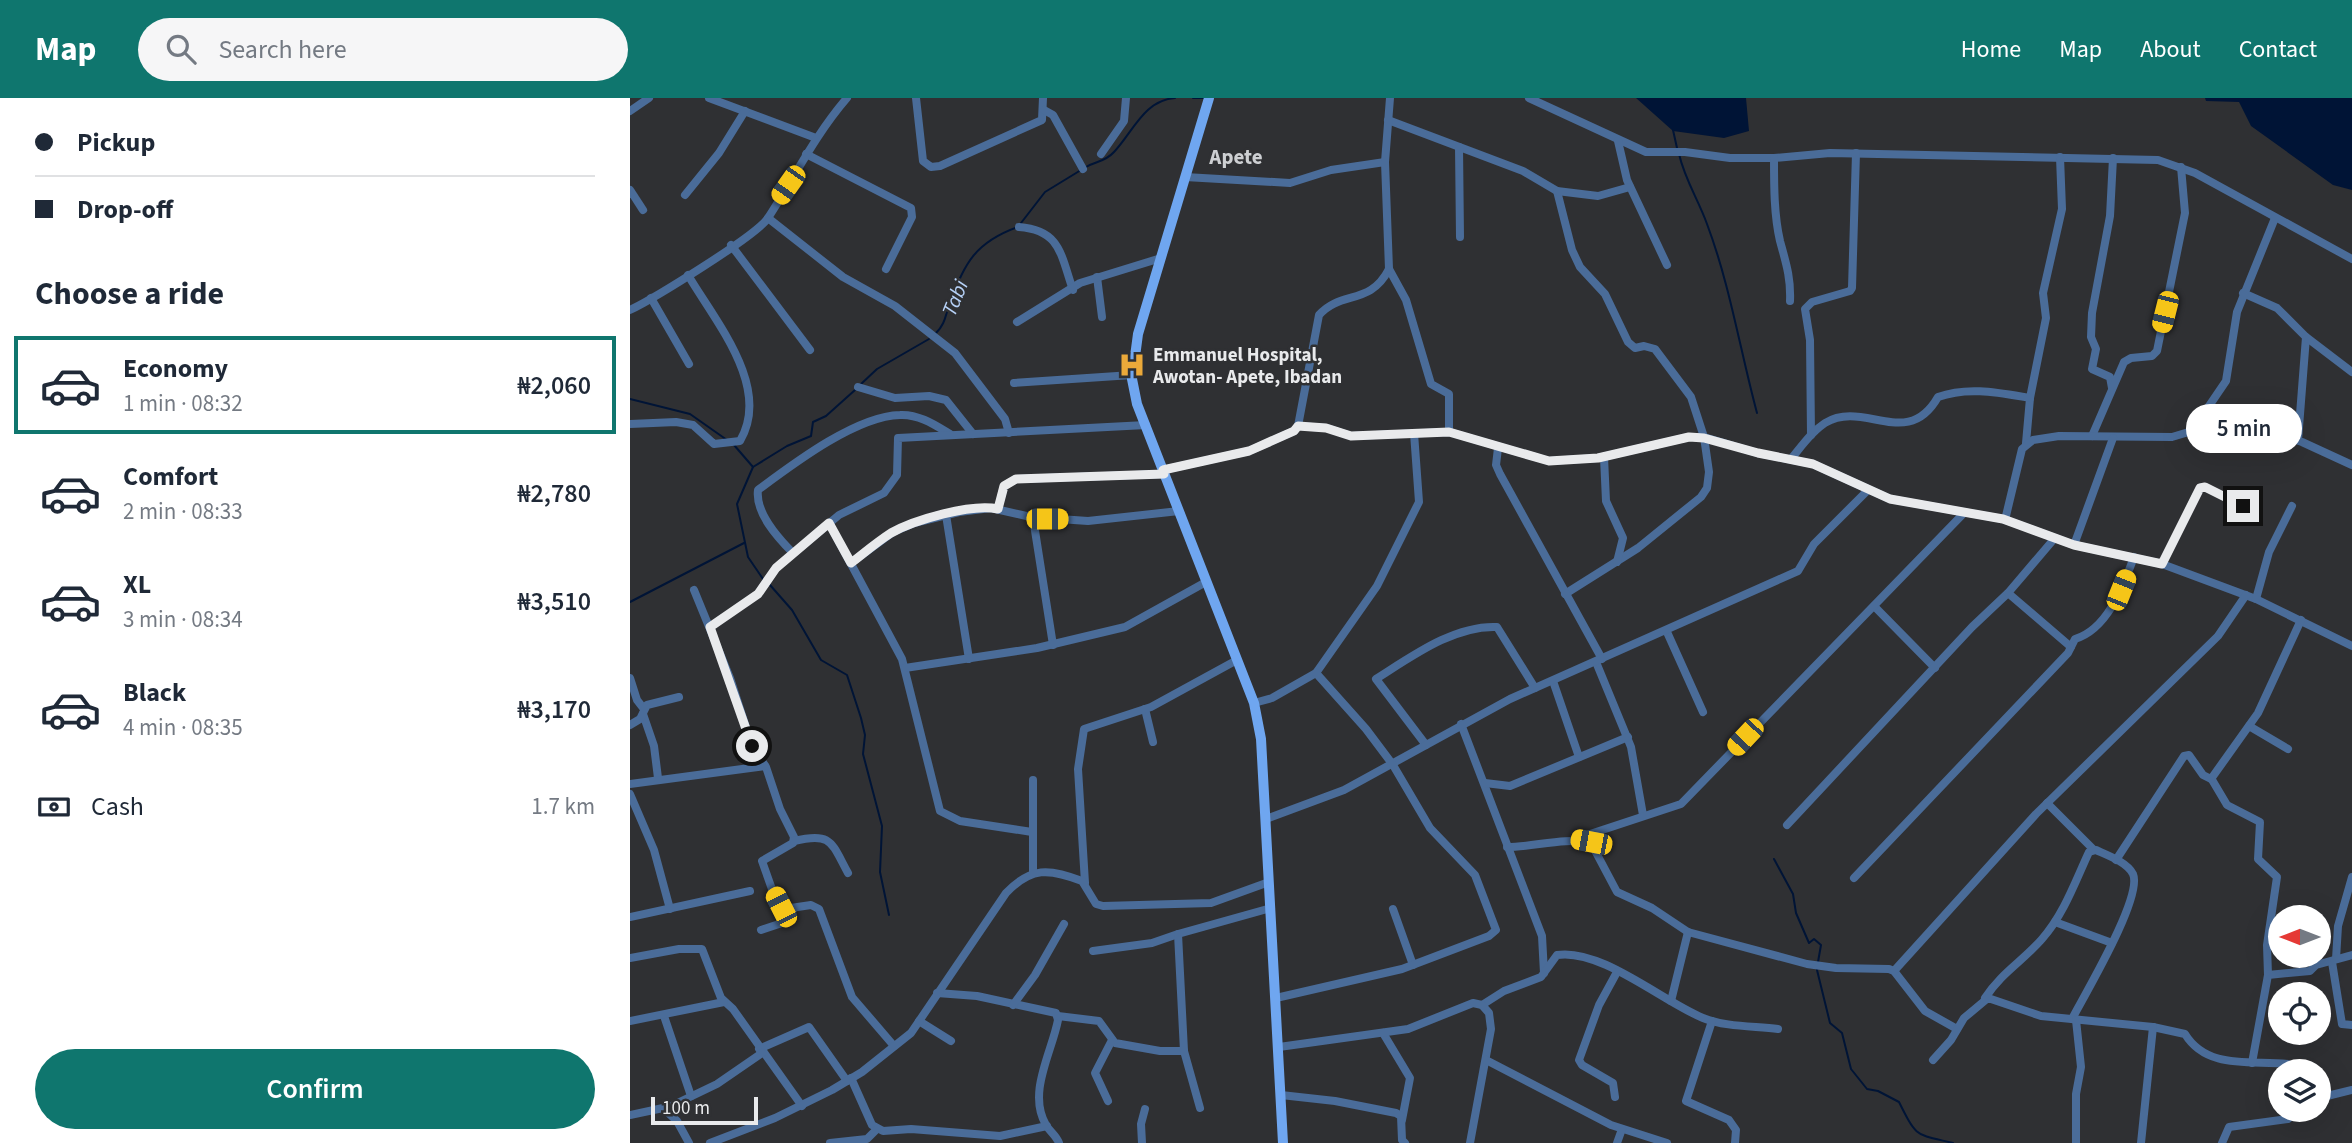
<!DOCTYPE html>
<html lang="en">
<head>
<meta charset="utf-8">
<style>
	body { margin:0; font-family:"Source Sans 3",sans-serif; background:#f6f6f7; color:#1f2937; height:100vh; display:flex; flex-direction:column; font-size:26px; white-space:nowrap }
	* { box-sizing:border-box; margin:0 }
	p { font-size:23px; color:#747a83 }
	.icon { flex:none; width:38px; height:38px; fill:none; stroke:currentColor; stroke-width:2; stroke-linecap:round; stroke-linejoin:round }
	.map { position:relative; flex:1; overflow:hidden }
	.drawer { display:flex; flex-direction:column; background:#fff; width:630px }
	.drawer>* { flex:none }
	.hud { display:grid; align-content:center; height:154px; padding:0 35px; background:#fff }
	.needle { width:46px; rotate:270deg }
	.fabs { position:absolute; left:1638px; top:807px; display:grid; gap:14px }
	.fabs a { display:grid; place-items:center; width:63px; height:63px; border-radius:50%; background:#fff; box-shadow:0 7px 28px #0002; font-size:35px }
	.scale { position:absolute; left:21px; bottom:18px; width:107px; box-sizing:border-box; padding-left:7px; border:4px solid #e9eaec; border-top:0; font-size:19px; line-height:24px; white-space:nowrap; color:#e9eaec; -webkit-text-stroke:5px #2f3033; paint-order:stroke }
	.end { position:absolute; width:32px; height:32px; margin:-16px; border:9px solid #e9eaec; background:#111; box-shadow:0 0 0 4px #111 }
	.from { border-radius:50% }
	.bubble { position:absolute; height:49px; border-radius:24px; background:#fff; box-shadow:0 7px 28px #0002; font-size:23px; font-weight:600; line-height:49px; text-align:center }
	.car { position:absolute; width:21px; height:42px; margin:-21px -10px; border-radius:9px; box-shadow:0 0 5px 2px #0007; background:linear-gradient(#f5c518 24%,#345 0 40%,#f5c518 0 76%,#345 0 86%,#f5c518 0) }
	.hud b { display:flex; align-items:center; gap:24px; height:66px; font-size:26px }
	.hud b+b { border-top:2px solid #e0e1e3 }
	.hud i { width:18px; height:18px; background:#1f2937 }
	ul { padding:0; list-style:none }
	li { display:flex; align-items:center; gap:21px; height:98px; margin:0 14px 10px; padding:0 21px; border:4px solid transparent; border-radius:0px }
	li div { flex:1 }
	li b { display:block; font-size:26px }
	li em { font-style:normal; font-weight:600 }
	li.active { border-color:#0f766e }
	li>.icon { width:63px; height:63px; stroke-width:1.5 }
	h2 { padding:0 35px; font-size:32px; line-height:84px }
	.pay { display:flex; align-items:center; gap:18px; height:77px; padding:0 35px; font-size:26px }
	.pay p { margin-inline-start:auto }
	.primary-button { display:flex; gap:14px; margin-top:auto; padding:14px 35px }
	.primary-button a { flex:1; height:80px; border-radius:42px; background:#0f766e; color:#fff; font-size:28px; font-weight:600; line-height:80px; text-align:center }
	header { display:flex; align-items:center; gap:42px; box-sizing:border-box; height:98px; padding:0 35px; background:#0f766e; color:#fff }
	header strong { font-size:33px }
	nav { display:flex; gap:38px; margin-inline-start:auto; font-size:24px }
	.search { width:490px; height:63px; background:#f6f6f7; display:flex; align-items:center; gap:18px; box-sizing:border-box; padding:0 24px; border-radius:38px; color:#747a83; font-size:26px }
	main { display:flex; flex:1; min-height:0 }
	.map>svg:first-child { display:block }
	.water { fill:#001436 }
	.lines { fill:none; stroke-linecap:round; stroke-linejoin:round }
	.stream { stroke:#001436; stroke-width:2 }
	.minor { stroke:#4a6c99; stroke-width:8 }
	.major { stroke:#6fa6f0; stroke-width:10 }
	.route { stroke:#e9eaec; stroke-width:9 }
	.labels { text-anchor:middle; stroke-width:5; stroke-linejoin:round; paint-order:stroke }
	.poi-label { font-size:19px; font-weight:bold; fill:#e9eaec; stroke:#2f3033; text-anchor:start }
	.neighbourhood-label { font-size:21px; font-weight:bold; fill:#cdcfd2; stroke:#2f3033 }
	.water-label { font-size:21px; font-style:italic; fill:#b6d1f7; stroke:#2f3033 }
</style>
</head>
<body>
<header>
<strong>Map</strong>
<div class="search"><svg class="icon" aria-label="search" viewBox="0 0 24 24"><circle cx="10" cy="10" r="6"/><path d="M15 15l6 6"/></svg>Search here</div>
<nav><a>Home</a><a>Map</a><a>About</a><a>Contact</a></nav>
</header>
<main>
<section class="drawer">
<div class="hud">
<b><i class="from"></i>Pickup</b>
<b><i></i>Drop-off</b>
</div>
<h2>Choose a ride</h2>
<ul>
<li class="active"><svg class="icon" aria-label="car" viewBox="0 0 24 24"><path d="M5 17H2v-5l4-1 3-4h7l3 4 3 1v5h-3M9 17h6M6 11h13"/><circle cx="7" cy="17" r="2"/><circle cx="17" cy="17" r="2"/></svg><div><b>Economy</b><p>1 min · 08:32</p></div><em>₦2,060</em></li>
<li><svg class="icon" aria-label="car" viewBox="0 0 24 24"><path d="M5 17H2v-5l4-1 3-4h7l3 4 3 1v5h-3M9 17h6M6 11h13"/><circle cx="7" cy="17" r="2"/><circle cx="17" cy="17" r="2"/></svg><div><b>Comfort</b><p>2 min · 08:33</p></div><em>₦2,780</em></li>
<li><svg class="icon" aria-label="car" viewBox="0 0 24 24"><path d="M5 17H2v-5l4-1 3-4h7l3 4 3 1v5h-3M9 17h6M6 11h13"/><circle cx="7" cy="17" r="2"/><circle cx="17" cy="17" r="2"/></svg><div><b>XL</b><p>3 min · 08:34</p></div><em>₦3,510</em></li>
<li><svg class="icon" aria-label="car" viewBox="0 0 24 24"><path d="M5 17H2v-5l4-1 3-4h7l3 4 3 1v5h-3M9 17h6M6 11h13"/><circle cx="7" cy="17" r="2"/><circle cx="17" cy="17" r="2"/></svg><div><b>Black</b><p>4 min · 08:35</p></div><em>₦3,170</em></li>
</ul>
<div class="pay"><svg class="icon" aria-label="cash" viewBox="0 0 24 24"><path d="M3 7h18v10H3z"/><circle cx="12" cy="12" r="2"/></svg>Cash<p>1.7 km</p></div>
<div class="primary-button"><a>Confirm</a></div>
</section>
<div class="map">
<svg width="1722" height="1045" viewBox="0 0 1722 1045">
	<rect width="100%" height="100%" fill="#2f3033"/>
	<g class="water">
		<path d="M1006 0H1116L1119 33 1094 40 1043 33Z"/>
		<path d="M1575 0H1722V92L1703 87 1621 28 1609 4 1576 3Z"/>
	</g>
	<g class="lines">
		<g class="stream">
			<path d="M563 0H576"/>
			<path d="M1043 32 1047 50"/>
			<path d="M1049 56C1055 82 1068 101 1077 126 1100 187 1110 252 1127 315"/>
			<path d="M456 69C466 63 475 64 484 54 503 34 514 2 545 0"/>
			<path d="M391 125 415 94 451 72"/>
			<path d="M306 235C316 225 315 217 320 205 334 165 346 144 388 129"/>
			<path d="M231 286 247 271 299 241"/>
			<path d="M0 301 60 316 97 342"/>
			<path d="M104 347 123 369"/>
			<path d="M133 481 118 459 107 406 123 369 157 348 181 338 183 324 196 318 225 292"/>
			<path d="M140 487 162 512 191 562 217 577 231 620 235 637 233 656 252 728 250 774 259 817"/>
			<path d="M0 504 114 445"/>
			<path d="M1144 761 1163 796 1166 815 1179 845 1184 841 1191 847 1188 864"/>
			<path d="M1187 872 1200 925 1212 935 1221 971 1237 991 1248 993 1269 1004C1287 1040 1285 1036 1323 1045"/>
		</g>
		<g class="minor">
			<path d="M79 0 186 40"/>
			<path d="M286 0 293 63 301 69 310 68 412 22 413 0"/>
			<path d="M899 0 1016 54H1055L1100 60H1144L1200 55 1528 62 1565 75 1722 161"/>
			<path d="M414 12 423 17 453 71"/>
			<path d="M0 13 19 0"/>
			<path d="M758 22 893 73 927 93 942 152 950 169 975 196 998 244 1005 250 1014 248 1025 251 1061 299 1074 339 1079 374 1077 390 1071 399 1008 450 935 496"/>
			<path d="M988 43 997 82 1037 167"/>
			<path d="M829 49 830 139"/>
			<path d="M176 56 281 110 282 119 256 171"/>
			<path d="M471 56 494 23 496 0"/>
			<path d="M1144 60C1144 88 1144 117 1150 143 1156 165 1161 180 1160 203"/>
			<path d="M555 79 660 85 701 72 755 64"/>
			<path d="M0 92 13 112"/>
			<path d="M927 93 968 98 1000 89"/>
			<path d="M55 97 89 55 115 13"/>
			<path d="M138 120 213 179 265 208 325 255 375 321 379 335"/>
			<path d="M389 129C431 132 431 158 443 192"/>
			<path d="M101 147 180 252"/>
			<path d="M759 171 776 202 801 286 819 296V334"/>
			<path d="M467 179 472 219"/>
			<path d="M1613 195 1647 210 1676 239 1668 342"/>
			<path d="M21 200 59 266"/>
			<path d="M0 212C23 201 126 138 138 120 164 80 185 37 217 0"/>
			<path d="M387 224 450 185 531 160"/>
			<path d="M1676 239 1722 274"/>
			<path d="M384 285 502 277"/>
			<path d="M228 289 265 300 299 298 316 302 343 336"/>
			<path d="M1482 290 1480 279 1462 271 1466 251 1461 239 1462 215 1480 118 1483 60"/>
			<path d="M0 326 46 324 63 327 84 346 110 343C142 289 85 223 58 177"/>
			<path d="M668 328 697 330 721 338 819 334 919 363 968 360 1059 339H1074L1127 355 1183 366 1260 401 1373 421 1444 447 1532 466 1626 501 1722 548"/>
			<path d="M1562 333 1596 283 1607 214 1645 120"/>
			<path d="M1181 337 1180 242 1175 211 1182 204 1220 193 1222 190 1226 55"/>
			<path d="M1462 338 1494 264 1501 260 1522 258 1527 253 1555 115 1551 69"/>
			<path d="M1396 345 1400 300 1416 220 1413 195 1432 111 1430 59"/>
			<path d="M868 350 866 367 870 376 972 561"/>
			<path d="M974 359 976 403 993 440 987 464"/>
			<path d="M1161 361C1171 349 1181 334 1195 325 1234 301 1277 353 1308 299 1338 288 1370 295 1400 300"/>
			<path d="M533 372 619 353 664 333 668 328 689 217C711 192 740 208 759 171L755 64 760 0"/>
			<path d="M368 411 374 388 386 381 534 376"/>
			<path d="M316 417 339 561"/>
			<path d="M403 420 423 547"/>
			<path d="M1375 422 1392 351 1403 342 1429 338 1542 339 1562 333 1593 331 1648 336 1672 344 1722 367"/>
			<path d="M199 425 272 561 310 713 330 723 402 734"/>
			<path d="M1444 447 1483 340"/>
			<path d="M163 455C148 440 125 415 128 392 163 366 226 318 270 317 289 316 305 327 320 336"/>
			<path d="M221 465 263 434 284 425 329 414 361 410 401 419 458 423 549 413"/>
			<path d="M1532 466 1570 390 1575 389 1613 408"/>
			<path d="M64 492 100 580 122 648 136 669 150 711 164 739 163 745 132 763 143 794 154 811 181 807 189 811 222 899 264 948"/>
			<path d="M1626 501 1639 454 1662 408"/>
			<path d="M1244 508 1305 570"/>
			<path d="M80 529 128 496 146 470 209 417 254 395 267 377 268 340 516 327"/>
			<path d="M1037 534 1073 614"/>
			<path d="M1441 549 1445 541C1478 531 1493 488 1504 459"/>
			<path d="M966 564 1001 649 1013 717"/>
			<path d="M275 570 407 550 495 529 576 484"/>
			<path d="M0 580 7 602 14 611"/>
			<path d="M923 583 949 659"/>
			<path d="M624 605 642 600 686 575 747 488 789 404 784 335"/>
			<path d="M515 611 523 644"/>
			<path d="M13 616 24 648 28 680"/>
			<path d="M831 626 912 838 914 875"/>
			<path d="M0 627 10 621 17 607 49 599"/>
			<path d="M1619 628 1658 651"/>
			<path d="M796 647 746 581C781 559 824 527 867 529L905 590"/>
			<path d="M1581 680 1597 707 1630 724 1628 761 1647 779 1637 847 1638 877"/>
			<path d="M855 685 880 688 998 639"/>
			<path d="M0 686 135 668"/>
			<path d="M0 696 24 752 40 811"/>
			<path d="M1417 705 1463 751"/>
			<path d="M636 721 714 692 880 601 1168 473 1184 446 1238 392"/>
			<path d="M1157 727 1342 529 1378 495 1424 441"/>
			<path d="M948 740 1051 706 1334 415"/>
			<path d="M164 743C202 734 201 744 218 775"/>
			<path d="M877 749C904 749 935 739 961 745L987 794 1022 810 1058 834 1177 866 1206 870 1259 871 1264 873 1295 913 1327 931"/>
			<path d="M1486 762 1554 658 1559 657 1573 677 1581 681 1628 615 1671 522"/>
			<path d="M403 775V682"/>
			<path d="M1224 780 1438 555 1441 549 1378 495"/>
			<path d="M455 785 448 671 454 631 521 609 607 562"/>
			<path d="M763 811 783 867"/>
			<path d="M0 819 120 793"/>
			<path d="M1425 824 1482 845"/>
			<path d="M131 832 152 825 163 812"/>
			<path d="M463 853 522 845 548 836"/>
			<path d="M0 860 49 851H72L91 900 103 911 172 1008"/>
			<path d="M1706 861 1708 828 1722 779"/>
			<path d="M1702 864 1712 926 1722 927"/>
			<path d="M1264 873 1406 716 1588 538 1616 497"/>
			<path d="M307 895 347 898 426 915 428 922C422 954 397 995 416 1027 420 1034 426 1037 429 1045"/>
			<path d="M646 900 772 871 859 838 866 832 845 777 800 730 763 667 736 631 686 575"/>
			<path d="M1355 900C1372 874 1393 863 1412 841 1434 816 1445 784 1459 754L1466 752C1477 757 1497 764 1503 776 1513 799 1455 896 1442 921"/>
			<path d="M1041 903 1058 834"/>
			<path d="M383 907 405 877 434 826"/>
			<path d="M852 907 874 893 911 879 927 857C971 850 1033 904 1073 920 1095 929 1124 928 1148 931"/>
			<path d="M34 918 61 998"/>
			<path d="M428 918 469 923 485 945 530 953H554"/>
			<path d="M0 923 94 904"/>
			<path d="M289 923 321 943"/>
			<path d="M1082 923 1056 1003 1099 1022 1106 1032 1105 1045"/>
			<path d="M753 935 780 980 772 1022"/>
			<path d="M649 949 778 931 843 905 852 907 859 915 861 931 840 1045"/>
			<path d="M129 951 179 929 217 983"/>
			<path d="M856 962 981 1027 1037 1045"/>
			<path d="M1303 962 1321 942 1334 920 1358 900 1411 918 1523 929 1555 936C1577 972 1621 962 1658 966L1661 973"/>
			<path d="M1622 965 1638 877 1680 873 1686 867 1722 857"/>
			<path d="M221 980 242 1027 253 1033 281 1031 370 1038 417 1028"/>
			<path d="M651 997 705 1003 766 1015 771 1018 772 1042 775 1045"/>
			<path d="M985 999 983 985 952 967 949 962 969 907 987 874"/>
			<path d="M1689 1000 1722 992"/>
			<path d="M478 1003 465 975 482 942"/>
			<path d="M570 1010 554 953 548 836 641 810"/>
			<path d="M35 1011 87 986 132 955"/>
			<path d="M0 1017 33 1010 47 1023 59 1045"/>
			<path d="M80 1045 145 1020 202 992 232 974 281 935 376 795C401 769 419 770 452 783L466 806 473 808 581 805 639 784"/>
			<path d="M200 1045 237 1041 247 1031"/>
			<path d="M512 1045 511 1026 515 1011"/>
			<path d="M987 1045 992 1031"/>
			<path d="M1446 1045V996L1451 969 1446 922"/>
			<path d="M1511 1045 1523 929"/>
			<path d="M1592 1045 1599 1029 1658 1021 1668 1012"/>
		</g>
		<path class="major" d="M579 0 508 236 502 281 507 306 624 605 631 641 653 1045"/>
	</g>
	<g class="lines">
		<path class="route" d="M122 648 80 529 128 496 146 470 199 425 221 465C234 455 247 444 261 435 284 422 342 405 368 411L374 388 386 381 534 376 533 372 619 353 664 333 668 328 696 330 721 338 819 334 919 363 968 360 1059 339 1074 340 1128 355 1183 366 1260 401 1373 421 1444 447 1532 466 1570 390 1575 389 1613 408"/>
	</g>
	<defs>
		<g id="hospital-bare" transform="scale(2.1)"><path d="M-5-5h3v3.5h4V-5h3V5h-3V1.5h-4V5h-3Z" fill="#eba93a" stroke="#2f3033" stroke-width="2.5" paint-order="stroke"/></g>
	</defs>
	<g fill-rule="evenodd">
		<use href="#hospital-bare" x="502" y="267"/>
	</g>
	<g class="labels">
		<g class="poi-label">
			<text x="523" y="263">Emmanuel Hospital,<tspan x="523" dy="22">Awotan- Apete, Ibadan</tspan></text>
		</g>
		<g class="neighbourhood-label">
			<text x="606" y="66">Apete</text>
		</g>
		<g class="water-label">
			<text transform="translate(325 200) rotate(-68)" y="7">Tabi</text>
		</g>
	</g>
</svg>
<div class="fabs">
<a><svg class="needle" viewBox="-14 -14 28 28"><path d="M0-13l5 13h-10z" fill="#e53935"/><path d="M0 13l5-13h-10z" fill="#747a83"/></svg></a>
<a><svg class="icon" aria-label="locate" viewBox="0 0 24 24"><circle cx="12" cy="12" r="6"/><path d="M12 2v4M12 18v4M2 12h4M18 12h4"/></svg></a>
<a><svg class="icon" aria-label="layers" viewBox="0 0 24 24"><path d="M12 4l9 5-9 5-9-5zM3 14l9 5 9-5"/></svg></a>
</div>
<div class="scale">100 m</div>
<i class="end from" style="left:122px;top:648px"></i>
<i class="end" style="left:1613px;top:408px"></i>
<div class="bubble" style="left:1556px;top:306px;width:116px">5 min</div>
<i class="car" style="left:158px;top:87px;rotate:215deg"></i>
<i class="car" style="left:1535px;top:214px;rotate:194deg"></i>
<i class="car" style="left:417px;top:421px;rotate:90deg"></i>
<i class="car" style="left:1491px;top:492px;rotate:22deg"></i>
<i class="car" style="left:1115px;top:639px;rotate:223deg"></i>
<i class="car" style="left:961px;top:744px;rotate:281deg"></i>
<i class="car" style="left:151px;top:809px;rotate:333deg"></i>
</div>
</main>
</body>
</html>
